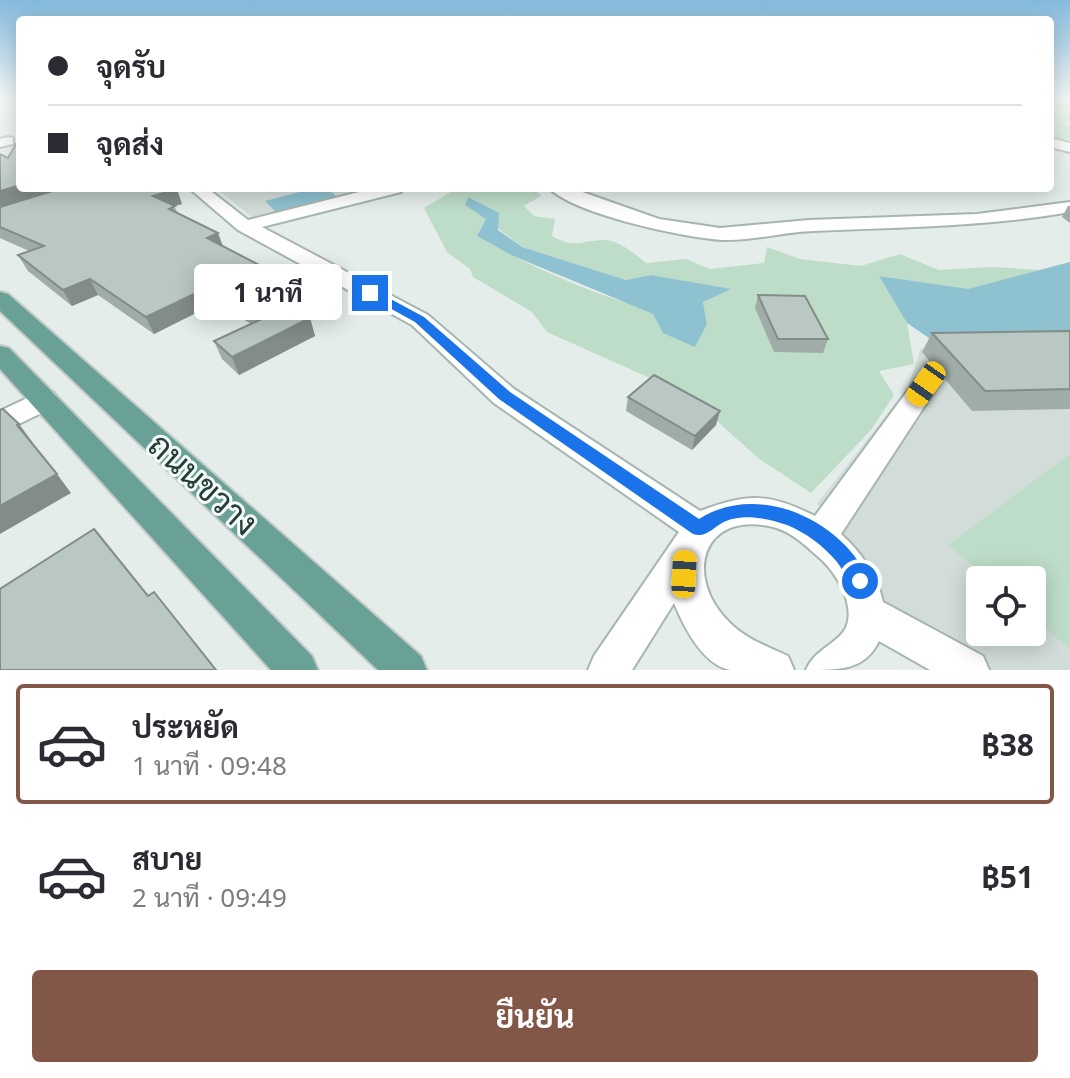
<!DOCTYPE html>
<html lang="th">
<head>
<meta charset="utf-8">
<style>
	body { margin:0; font-family:"Noto Sans",Sarabun,sans-serif; background:#f7f7f7; color:#2b2b33; height:100vh; display:flex; flex-direction:column; font-size:30px; white-space:nowrap }
	* { box-sizing:border-box; margin:0 }
	p { font-size:26px; color:#7c7c81 }
	.icon { flex:none; width:44px; height:44px; fill:none; stroke:currentColor; stroke-width:2; stroke-linecap:round; stroke-linejoin:round }
	.map { position:relative; height:670px; overflow:hidden }
	.panel { display:flex; flex-direction:column; background:#fff; flex:1 }
	.panel>* { flex:none }
	.top-card { position:absolute; left:16px; top:16px; width:1038px; height:176px; border-radius:8px; box-shadow:0 4px 20px #0003; display:grid; align-content:center; height:176px; padding:0 32px; background:#fff }
	.buttons { position:absolute; left:966px; top:566px; display:grid; gap:16px }
	.buttons a { display:grid; place-items:center; width:80px; height:80px; border-radius:8px; background:#fff; box-shadow:0 4px 20px #0003; font-size:40px }
	.end { position:absolute; width:36px; height:36px; margin:-18px; border:10px solid #1a73e8; background:#fff; box-shadow:0 0 0 4px #fff }
	.from { border-radius:50% }
	.bubble { position:absolute; height:56px; border-radius:8px; background:#fff; box-shadow:0 4px 20px #0003; font-size:26px; font-weight:700; line-height:56px; text-align:center }
	.car { position:absolute; width:24px; height:48px; margin:-24px -12px; border-radius:10px; box-shadow:0 0 6px 2px #0007; background:linear-gradient(#f5c518 24%,#345 0 40%,#f5c518 0 76%,#345 0 86%,#f5c518 0) }
	.top-card b { display:flex; align-items:center; gap:28px; height:76px; font-size:30px }
	.top-card b+b { border-top:2px solid #e1e1e2 }
	.top-card i { width:20px; height:20px; background:#2b2b33 }
	ul { padding:14px 0 0; list-style:none }
	li { display:flex; align-items:center; gap:24px; height:120px; margin:0 16px 12px; padding:0 16px; border:4px solid transparent; border-radius:8px }
	li div { flex:1 }
	li b { display:block; font-size:30px }
	li em { font-style:normal; font-weight:700 }
	li.on { border-color:#835748 }
	li>.icon { width:72px; height:72px; stroke-width:1.5 }
	.action { display:flex; gap:16px; margin-top:auto; padding:16px 32px }
	.action a { flex:1; height:92px; border-radius:8px; background:#835748; color:#fff; font-size:32px; font-weight:700; line-height:92px; text-align:center }
	.map>svg:first-child { display:block }
	.built { fill:#d2ddd9; fill-rule:evenodd }
	.green { fill:#beddc8; fill-rule:evenodd }
	.water { fill:#8ec2d0 }
	.lines { fill:none; stroke-linecap:round; stroke-linejoin:round }
	.minor-casing { stroke:#a7b5b1; stroke-width:4 }
	.major-casing { stroke:#c2c9c8; stroke-width:4 }
	.minor { fill:#fff; fill-rule:evenodd }
	.major { fill:#6aa196; fill-rule:evenodd }
	.wall { fill:#a0aca8 }
	.shaded-wall { fill:#828c88 }
	.building { fill:#bac8c3; stroke:#828c88; stroke-width:2 }
	.route { fill:#1a73e8 }
	.labels { text-anchor:middle; stroke-width:6; stroke-linejoin:round; paint-order:stroke }
	.near-street-label { font-size:34px; fill:#243f39; stroke:#f5faf8 }
</style>
</head>
<body>
<div class="map">
<svg width="1070" height="670" viewBox="0 0 1070 670">
	<rect width="100%" height="100%" fill="#e4edea"/>
	<g class="built">
		<path d="M216 188H388L254 219Z"/>
		<path d="M1070 346V670H986L881 607 872 570 817 504 908 387 921 348ZM980 580H1032V632H980Z"/>
	</g>
	<g class="green">
		<path d="M1050 103 1070 104V120L1064 123 1070 126V140L1050 137Z"/>
		<path d="M458 188H534L541 196 524 206 534 216 555 219 552 236C574 248 578 242 601 240 618 239 634 253 646 263L686 259 710 269 764 263 767 247 800 259 861 266 900 254 939 270 993 267 1041 270 968 290 880 276 907 323 914 364 879 371 894 395 871 430 811 493 758 458 688 395 547 332 532 312 473 277 470 269 447 252 424 208ZM486 219 522 247 626 280 651 275 728 289 703 302 707 324C626 308 548 277 477 236Z"/>
		<path d="M1070 454V649L1032 617V580H989L948 545Z"/>
	</g>
	<g class="water">
		<path d="M315 188H328L337 197 277 213 265 201Z"/>
		<path d="M468 197 499 213 498 230 522 247 626 280 651 275 731 289 703 302 707 324 695 347 663 333 653 314 511 255 477 236 486 219 465 205Z"/>
		<path d="M1070 262V335L942 347 907 323 879 276 968 289Z"/>
	</g>
	<g class="lines">
		<g class="minor-casing">
			<g id="minor">
				<path d="M8 137 13 138V144L0 147V139Z"/>
				<path d="M1050 138 1070 143V152L1050 147Z"/>
				<path d="M189 188H207L248 220 375 188H403L401 192 262 227 428 315 514 389 700 511C749 493 768 493 815 516L917 378 926 375 935 378 939 384 841 534C861 552 877 575 883 602L983 656 989 670H930L879 641C865 670 841 670 806 670 816 646 844 643 848 621 852 601 837 575 823 561 808 548 793 532 773 527 701 510 683 578 730 623 746 639 768 647 788 656L794 670C774 670 750 670 730 670 702 664 684 627 674 603L632 670H588L594 656 679 532 494 403 412 325 238 230Z"/>
				<path d="M549 188H571L659 219 720 228 809 220 977 214 1070 202V212C985 227 900 227 814 231 783 232 753 241 723 240 685 238 574 214 549 188Z"/>
				<path d="M44 390 54 393 58 400 54 407 0 433V411Z"/>
			</g>
		</g>
		<g class="major-casing">
			<g id="major">
				<path d="M0 292 8 294 421 656 427 670H378L0 311Z"/>
				<path d="M0 346 9 348 312 656 318 670H271L0 369Z"/>
			</g>
		</g>
		<use href="#minor" class="minor"/>
		<use href="#major" class="major"/>
	</g>
	<g class="wall">
		<path d="M0 154 20 188 182 204 174 206 178 213 223 246 267 269 301 282 306 298 293 306 310 318 315 336 239 375 222 359 214 341 251 324 216 303 154 334 98 295 72 306 28 271 18 255 29 251 0 238Z"/>
		<path d="M730 188H759L758 191H732Z"/>
		<path d="M1068 206H1070V223L1062 217Z"/>
		<path d="M758 295 828 339 823 353 774 352 755 308Z"/>
		<path d="M1070 331V409L972 411 922 352 932 333Z"/>
		<path d="M628 397 716 425 692 450 626 411Z"/>
	</g>
	<g class="shaded-wall">
		<path d="M20 185V188H61L0 209V191Z"/>
		<path d="M177 189 182 204 159 210 153 196Z"/>
		<path d="M218 233 224 249 207 238Z"/>
		<path d="M90 279 98 295 72 306 63 290Z"/>
		<path d="M301 282 306 298 283 311 277 294Z"/>
		<path d="M209 287 216 303 154 334 146 317Z"/>
		<path d="M310 318 315 336 239 375 232 357Z"/>
		<path d="M720 411 716 425 692 450 695 436Z"/>
		<path d="M19 424 33 443 31 444 17 425Z"/>
		<path d="M57 474 71 493 0 534V506Z"/>
	</g>
	<g class="building">
		<path d="M20 137V185L0 191V154L8 158Z"/>
		<path d="M62 188H175L177 189 153 196 175 206 169 209 218 233 207 238 267 269 272 267 301 282 277 294 310 318 232 357 214 341 264 318 209 287 146 317 90 279 63 290 18 255 44 246 0 227V207Z"/>
		<path d="M758 295 805 296 828 339H778Z"/>
		<path d="M1070 331V389L985 391 932 333Z"/>
		<path d="M654 375 720 411 695 436 628 397Z"/>
		<path d="M3 409 19 424 17 425 57 474 0 506V410Z"/>
		<path d="M94 529 148 596 154 592 216 670H0V589Z"/>
	</g>
	<linearGradient id="sky" x2="0" y2="1"><stop stop-color="#84bade"/><stop offset="0.51" stop-color="#f3f7f6"/><stop offset="1" stop-color="#f3f7f6" stop-opacity="0"/></linearGradient>
	<rect width="1070" height="192" fill="url(#sky)"/>
	<path class="route" d="M366 290H374L424 317 510 392 699 519C759 481 842 520 870 581L867 588 860 591C848 586 845 572 837 562 825 547 805 532 787 525 769 519 745 513 726 521 714 526 706 539 693 534L499 399 415 322 366 295Z"/>
	<g class="labels">
		<g class="near-street-label">
			<text transform="translate(203 484) rotate(42)" y="12">ถนนขวาง</text>
		</g>
	</g>
</svg>
<div class="buttons">
<a><svg class="icon" aria-label="locate" viewBox="0 0 24 24"><circle cx="12" cy="12" r="6"/><path d="M12 2v4M12 18v4M2 12h4M18 12h4"/></svg></a>
</div>
<i class="end from" style="left:860px;top:581px"></i>
<i class="end" style="left:370px;top:293px"></i>
<div class="bubble" style="left:194px;top:264px;width:148px">1 นาที</div>
<i class="car" style="left:926px;top:384px;rotate:215deg"></i>
<i class="car" style="left:684px;top:574px;rotate:3deg"></i>
<div class="top-card">
<b><i class="from"></i>จุดรับ</b>
<b><i></i>จุดส่ง</b>
</div>
</div>
<section class="panel">
<ul>
<li class="on"><svg class="icon" aria-label="car" viewBox="0 0 24 24"><path d="M5 17H2v-5l4-1 3-4h7l3 4 3 1v5h-3M9 17h6M6 11h13"/><circle cx="7" cy="17" r="2"/><circle cx="17" cy="17" r="2"/></svg><div><b>ประหยัด</b><p>1 นาที · 09:48</p></div><em>฿38</em></li>
<li><svg class="icon" aria-label="car" viewBox="0 0 24 24"><path d="M5 17H2v-5l4-1 3-4h7l3 4 3 1v5h-3M9 17h6M6 11h13"/><circle cx="7" cy="17" r="2"/><circle cx="17" cy="17" r="2"/></svg><div><b>สบาย</b><p>2 นาที · 09:49</p></div><em>฿51</em></li>
</ul>
<div class="action"><a>ยืนยัน</a></div>
</section>
</body>
</html>
